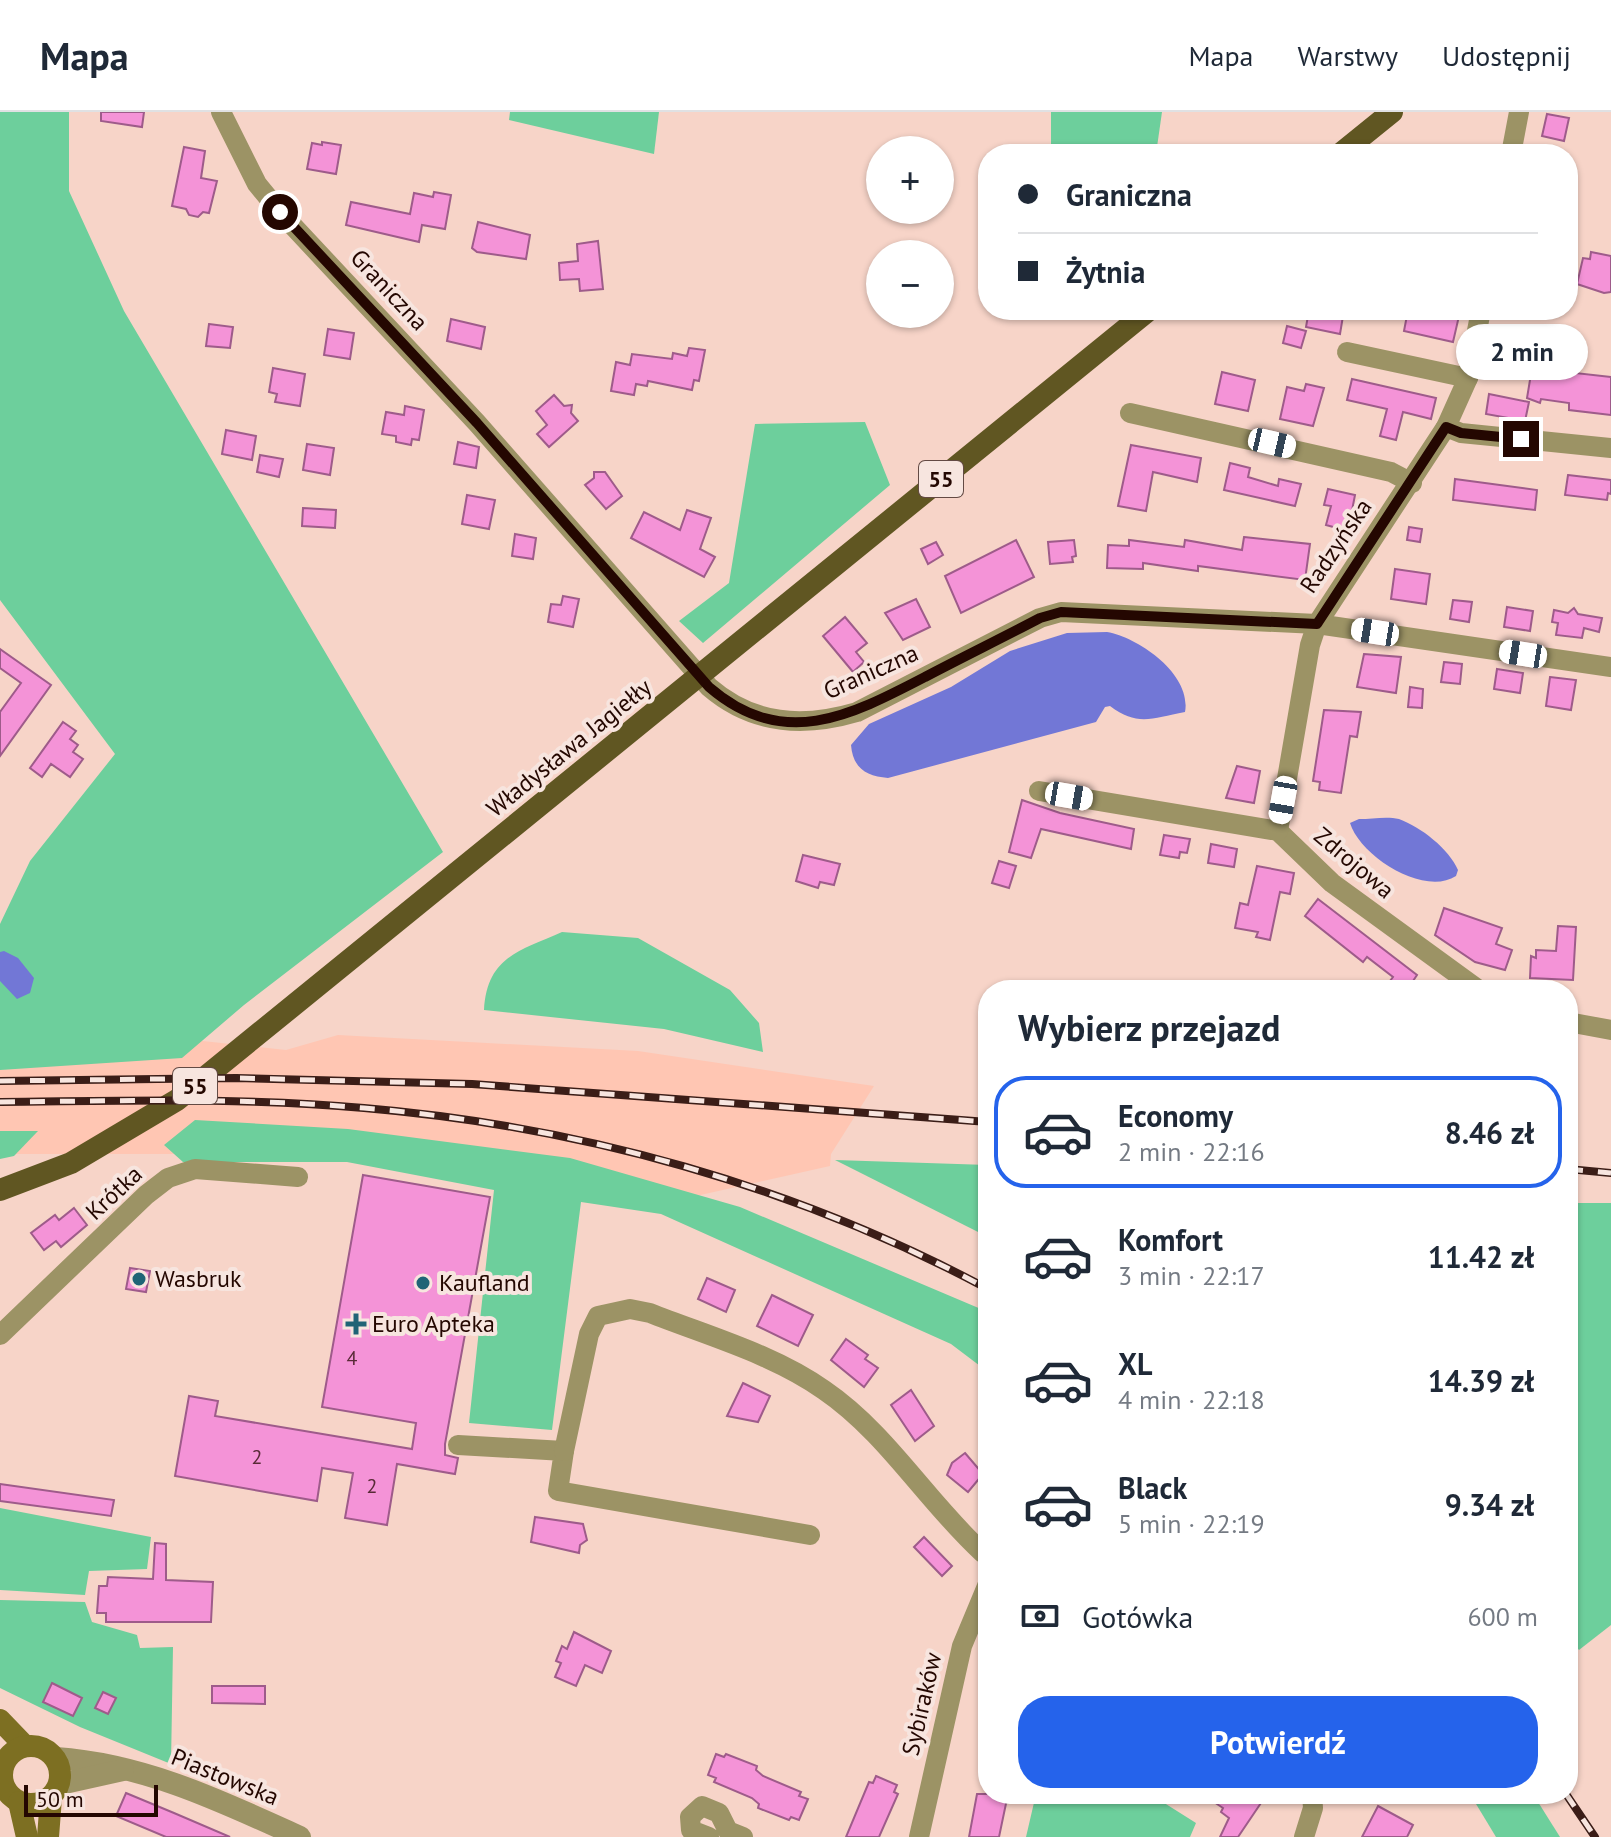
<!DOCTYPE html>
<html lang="pl">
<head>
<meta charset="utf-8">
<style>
	body { margin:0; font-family:"PT Sans",sans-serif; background:#f2f2f3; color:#1f2937; height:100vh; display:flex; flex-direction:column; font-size:30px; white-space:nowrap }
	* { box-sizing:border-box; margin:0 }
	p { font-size:26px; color:#747a83 }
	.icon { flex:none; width:44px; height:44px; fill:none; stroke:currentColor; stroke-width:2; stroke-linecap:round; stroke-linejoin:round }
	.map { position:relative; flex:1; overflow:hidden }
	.side { position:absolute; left:978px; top:868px; width:600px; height:824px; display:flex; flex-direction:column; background:#fff; border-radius:32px; box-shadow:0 2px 6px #0004 }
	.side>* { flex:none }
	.hud { position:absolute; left:978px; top:32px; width:600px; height:176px; border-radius:32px; box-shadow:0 2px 6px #0004; display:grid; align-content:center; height:176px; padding:0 40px; background:#fff }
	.tools { position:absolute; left:866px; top:24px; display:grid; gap:16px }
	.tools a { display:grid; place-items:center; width:88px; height:88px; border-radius:50%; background:#fff; box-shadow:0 2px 6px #0004; font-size:40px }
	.scale { position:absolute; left:24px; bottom:20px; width:134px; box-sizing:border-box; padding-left:8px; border:4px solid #240701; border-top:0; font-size:22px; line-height:28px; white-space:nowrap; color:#240701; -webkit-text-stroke:6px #f7e5df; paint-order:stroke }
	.end { position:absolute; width:36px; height:36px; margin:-18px; border:10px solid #240701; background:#fff; box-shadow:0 0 0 4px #fff }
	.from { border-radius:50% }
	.bubble { position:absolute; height:56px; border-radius:28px; background:#fff; box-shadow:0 2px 6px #0004; font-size:26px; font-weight:600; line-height:56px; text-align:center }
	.car { position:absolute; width:24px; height:48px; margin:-24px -12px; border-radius:10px; box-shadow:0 0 6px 2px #0007; background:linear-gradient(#fff 24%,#345 0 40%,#fff 0 76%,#345 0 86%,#fff 0) }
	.hud b { display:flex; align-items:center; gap:28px; height:76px; font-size:30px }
	.hud b+b { border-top:2px solid #e0e1e3 }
	.hud i { width:20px; height:20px; background:#1f2937 }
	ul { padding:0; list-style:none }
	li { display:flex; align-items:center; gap:24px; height:112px; margin:0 16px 12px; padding:0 24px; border:4px solid transparent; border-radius:32px }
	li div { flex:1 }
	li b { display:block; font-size:30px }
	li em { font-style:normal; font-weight:600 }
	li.on { border-color:#2563eb }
	li>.icon { width:72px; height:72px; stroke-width:1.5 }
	h2 { padding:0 40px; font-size:36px; line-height:96px }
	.pay { display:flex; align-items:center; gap:20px; height:88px; padding:0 40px; font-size:30px }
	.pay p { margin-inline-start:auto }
	.action { display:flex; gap:16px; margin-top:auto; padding:16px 40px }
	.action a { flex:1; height:92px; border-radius:32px; background:#2563eb; color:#fff; font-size:32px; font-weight:600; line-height:92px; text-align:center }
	header { display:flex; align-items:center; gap:48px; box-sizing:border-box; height:112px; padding:0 40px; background:#fff; border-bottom:2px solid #e0e1e3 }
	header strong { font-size:38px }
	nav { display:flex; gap:44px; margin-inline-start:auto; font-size:28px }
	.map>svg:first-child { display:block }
	.built { fill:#ffc6b3 }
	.green { fill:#6dcf9c }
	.water { fill:#7277d6 }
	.building { fill:#f493d7; stroke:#9e5b8a; stroke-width:2 }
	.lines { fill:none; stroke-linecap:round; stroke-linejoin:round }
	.minor { stroke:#9c9365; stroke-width:20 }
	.tertiary { stroke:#9c9365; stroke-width:22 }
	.secondary { stroke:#7d6f22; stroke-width:22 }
	.primary { stroke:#605622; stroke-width:22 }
	.rail-casing { stroke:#3b1d17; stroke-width:8 }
	.rail { stroke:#f7e5df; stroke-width:5; stroke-dasharray:15; stroke-linecap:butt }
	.route { stroke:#240701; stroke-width:10 }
	.poi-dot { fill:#206476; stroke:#f7e5df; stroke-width:3 }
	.labels { text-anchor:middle; stroke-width:8; stroke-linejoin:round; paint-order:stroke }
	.number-label { font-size:20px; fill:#582a36 }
	.shield { fill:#f7e5df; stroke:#634a44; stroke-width:2 }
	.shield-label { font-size:22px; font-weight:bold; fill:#240701 }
	.street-label { font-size:24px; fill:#240701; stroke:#f7e5df }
	.poi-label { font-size:24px; fill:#240701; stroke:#f7e5df; text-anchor:start }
</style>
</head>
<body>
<header>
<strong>Mapa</strong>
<nav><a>Mapa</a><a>Warstwy</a><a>Udostępnij</a></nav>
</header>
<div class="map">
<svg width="1611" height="1725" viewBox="0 0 1611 1725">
	<rect width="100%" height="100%" fill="#f7d4c8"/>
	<path class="built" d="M338 923 638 939 874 974 831 1042 830 1054 647 1095 362 1042H0V945L175 926 286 938Z"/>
	<g class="green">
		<path d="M0 0H69V79L124 199 443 740 244 893 182 946 0 958V812L30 749 115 642 0 488Z"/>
		<path d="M510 0H659L654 42 509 8Z"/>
		<path d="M1051 0H1162L1156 42H1051Z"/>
		<path d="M865 310 890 373 703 531 679 509 729 471 755 312Z"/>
		<path d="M562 820 638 826 730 878 759 911 763 940 664 917 484 898C487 845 519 839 562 820Z"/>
		<path d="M195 1008 348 1017 570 1046 740 1095 988 1200V1260L951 1232 661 1102 581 1090 552 1318 469 1311 494 1078 347 1050H183L164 1033Z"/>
		<path d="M0 1019H38L14 1044 0 1047Z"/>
		<path d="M835 1048 988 1053V1125Z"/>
		<path d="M1568 1091H1611V1513L1579 1538 1568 1524Z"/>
		<path d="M0 1396 151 1425 147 1457 89 1459 85 1483 0 1478Z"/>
		<path d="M0 1488 85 1490 92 1510 137 1523 140 1536 173 1535 171 1652 80 1615 0 1576Z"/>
		<path d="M1036 1682H1063L1073 1687 1076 1682H1150L1196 1711 1190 1725H1026Z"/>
		<path d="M1470 1682H1533L1560 1725H1496Z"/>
	</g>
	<g class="water">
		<path d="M1107 520C1140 526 1192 563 1185 600 1152 606 1138 615 1110 594L1105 595 1096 610 888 666C867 664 853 657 851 633L869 612 951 575 1010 539 1067 521Z"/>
		<path d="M1359 707C1372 707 1387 704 1399 707 1421 715 1449 737 1458 758L1456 764C1424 785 1360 744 1350 711Z"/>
		<path d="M4 839 18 846 34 866 30 881 17 887 0 869V840Z"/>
	</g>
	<g class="building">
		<path d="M101 0H144L142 15 101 9Z"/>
		<path d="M1547 2 1569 6 1564 29 1542 24Z"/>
		<path d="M322 30 341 33 336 62 307 57 312 31 322 33Z"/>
		<path d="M184 35 205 39 201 66 217 69 209 101 203 100 198 105 189 103 186 97 172 94Z"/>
		<path d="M434 80 451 83 445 117 422 113 419 130 346 113 351 90 410 102 414 81 433 85Z"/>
		<path d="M478 110 530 123 526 147 477 140 472 136Z"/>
		<path d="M598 129 603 177 580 179 579 167 560 168 559 151 578 149 577 132Z"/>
		<path d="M1591 140 1611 144V180L1604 181 1577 172 1583 146 1590 147Z"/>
		<path d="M1309 198H1344L1340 222 1306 215Z"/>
		<path d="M1408 198H1435L1459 204 1453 230 1404 219Z"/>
		<path d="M451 207 485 215 481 237 447 229Z"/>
		<path d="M209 212 233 215 230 236 206 234Z"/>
		<path d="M1287 214 1306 219 1301 236 1283 231Z"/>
		<path d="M328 217 354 221 350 247 324 243Z"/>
		<path d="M1500 223 1547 238 1546 244 1551 245 1548 258 1611 265V303L1569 298V291L1541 287 1540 291 1527 286 1531 262 1493 254Z"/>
		<path d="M689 236 705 238 699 269 694 268 692 278 648 269 647 274 636 272 634 283 611 279 616 250 630 253 632 242 672 247 673 241 687 244Z"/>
		<path d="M273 256 305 262 300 294 275 290 277 282 269 280Z"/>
		<path d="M1222 260 1255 268 1248 299 1215 292Z"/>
		<path d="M1352 267 1436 286 1431 307 1403 300 1396 328 1380 324 1387 297 1347 288Z"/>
		<path d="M1306 272 1324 276 1313 314 1280 307 1287 275 1304 279Z"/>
		<path d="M1489 282 1529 290 1525 309 1486 302Z"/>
		<path d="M554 283 564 294 572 293 571 301 578 309 549 335 537 322 547 313 536 299Z"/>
		<path d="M405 294 424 298 419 328 412 327 411 333 396 330V324L382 322 386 300 404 303Z"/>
		<path d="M226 318 256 324 252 348 222 342Z"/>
		<path d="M458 330 479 335 476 356 454 352Z"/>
		<path d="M307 332 334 336 330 363 303 358Z"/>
		<path d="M1131 333 1201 346 1197 370 1153 360 1146 399 1118 394Z"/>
		<path d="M260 343 283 347 279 365 257 360Z"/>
		<path d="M1230 351 1250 356 1248 365 1278 374 1279 367 1301 372 1295 394 1224 378Z"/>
		<path d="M594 360H605L622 384 606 397 585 373 594 366Z"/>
		<path d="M1568 363 1611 368V382L1608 381 1607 388 1565 383Z"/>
		<path d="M1455 367 1537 378 1535 398 1453 388Z"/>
		<path d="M1328 377 1355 383 1348 419 1326 413 1331 394 1324 393Z"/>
		<path d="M467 383 495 388 489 417 462 412Z"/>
		<path d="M303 396 336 398 335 416 302 414Z"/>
		<path d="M687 398 711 406 700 437 715 445 704 465 631 426 644 400 680 418Z"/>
		<path d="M1409 415 1422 417 1420 430 1407 428Z"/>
		<path d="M515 422 536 426 533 447 512 444Z"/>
		<path d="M1244 425 1310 432 1305 468 1198 454V459L1143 451V457L1107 456 1108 433 1129 434V428L1184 435 1185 428 1242 438Z"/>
		<path d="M1016 428 1034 465 961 501 945 464Z"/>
		<path d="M1074 428 1076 444 1072 445 1073 450 1050 452 1048 430Z"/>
		<path d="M936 430 943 443 928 452 921 437Z"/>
		<path d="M1395 457 1430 462 1426 492 1391 487Z"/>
		<path d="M563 484 579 487 573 515 548 510 551 492 561 493Z"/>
		<path d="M916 487 930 515 903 528 885 501Z"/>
		<path d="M1453 488 1472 490 1469 510 1450 507Z"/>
		<path d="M1507 495 1533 499 1530 519 1504 515Z"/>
		<path d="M1574 496 1578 502 1602 506 1599 520 1584 516 1582 526 1556 523 1558 511 1552 510 1554 498 1568 501Z"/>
		<path d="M845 505 867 531 856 540 864 550 853 560 823 524Z"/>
		<path d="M0 537 51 573 0 644V600L21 571 0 556Z"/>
		<path d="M1364 542 1401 545 1396 581 1357 575Z"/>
		<path d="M1444 550 1462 552 1460 572 1441 570Z"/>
		<path d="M1497 557 1523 561 1520 581 1494 577Z"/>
		<path d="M1550 565 1576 568 1571 598 1546 594Z"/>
		<path d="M1410 575 1423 577 1422 596 1408 595Z"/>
		<path d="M1324 598 1361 600 1357 625 1350 624 1341 681 1319 678 1320 670 1313 669Z"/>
		<path d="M63 610 76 619 70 627 78 633 73 640 83 647 70 665 51 652 42 665 30 656Z"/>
		<path d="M1237 654 1260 659 1254 691 1226 686Z"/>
		<path d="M1022 688 1060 701 1134 717 1131 737 1041 717 1031 746 1009 740Z"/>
		<path d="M1164 723 1190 727 1187 741 1180 740 1179 746 1160 743Z"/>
		<path d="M1211 732 1237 737 1234 755 1208 751Z"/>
		<path d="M803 743 840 752 834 773 820 770 818 776 796 769Z"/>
		<path d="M999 749 1016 754 1009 776 992 771Z"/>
		<path d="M1257 754 1294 761 1290 782 1280 780 1270 828 1256 825 1258 820 1235 816 1240 791 1248 793Z"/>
		<path d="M1318 787 1417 863 1407 878 1390 869 1393 865 1367 845 1363 850 1305 804Z"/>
		<path d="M1444 796 1502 816 1496 832 1512 838 1505 858 1475 850 1435 823Z"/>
		<path d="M1558 814 1576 815 1573 868 1530 866 1531 844 1536 846V838L1556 839Z"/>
		<path d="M363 1063 490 1085 445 1332V1343L458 1346 455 1362 397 1352 387 1413 345 1406 353 1361 322 1356 317 1389 175 1364 189 1284 218 1289 215 1304 412 1337 416 1311 322 1295Z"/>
		<path d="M74 1096 87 1113 61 1135 56 1129 44 1138 31 1121 55 1103 59 1108Z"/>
		<path d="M130 1156 150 1159 146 1180 126 1177Z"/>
		<path d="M707 1166 735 1178 726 1200 698 1187Z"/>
		<path d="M772 1183 813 1203 798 1234 757 1214Z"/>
		<path d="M846 1227 868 1243 865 1247 878 1256 864 1275 831 1248Z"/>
		<path d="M743 1271 770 1284 758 1310 727 1304Z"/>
		<path d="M911 1278 934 1314 915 1329 891 1293Z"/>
		<path d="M965 1341 983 1362 968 1380 947 1363 952 1351Z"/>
		<path d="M0 1372 114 1388 111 1404 0 1389Z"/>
		<path d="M535 1405 583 1412 587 1428 580 1433 579 1441 531 1430Z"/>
		<path d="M924 1425 952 1454 942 1464 914 1435Z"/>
		<path d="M155 1431 166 1432V1468L213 1470 211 1510H106V1501H97L99 1474H107L108 1465 153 1467Z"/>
		<path d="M574 1520 611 1539 602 1561 585 1553 576 1574 555 1565 561 1551 556 1549 562 1534 567 1537Z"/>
		<path d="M52 1571 82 1586 73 1604 43 1590Z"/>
		<path d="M212 1574H265V1592L212 1591Z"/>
		<path d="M103 1580 116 1586 108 1602 95 1596Z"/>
		<path d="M716 1642 724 1645 726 1642 757 1654 756 1658 763 1664 801 1680 799 1684 808 1687 799 1708 791 1705 789 1708 758 1696 759 1692 752 1686 714 1670 716 1666 708 1663Z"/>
		<path d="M876 1664 897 1673 894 1680 898 1682 879 1725H846L869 1670 873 1671Z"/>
		<path d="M126 1681 174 1701 230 1725H166L116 1704Z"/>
		<path d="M977 1682H1008L999 1725H969Z"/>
		<path d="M1202 1682H1267L1238 1725H1220L1229 1706 1221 1700 1223 1696Z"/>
		<path d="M1378 1694 1413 1713 1407 1725H1362Z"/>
	</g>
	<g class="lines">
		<g class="minor">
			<path d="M221 0 257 72 280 100 477 311 709 575C753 613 803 616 857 600L1040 506 1061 500 1317 512 1611 555"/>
			<path d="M1511 42 1519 0"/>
			<path d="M1347 240 1468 266"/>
			<path d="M1130 301 1391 360 1412 371"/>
			<path d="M1446 315 1461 321 1611 336"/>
			<path d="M1039 679 1278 719 1332 771 1479 878"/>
			<path d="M1278 719 1310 533 1317 512 1446 315 1468 266 1481 198"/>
			<path d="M1568 910 1611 918"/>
			<path d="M0 1223 146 1083 168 1066 195 1057 298 1065"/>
			<path d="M458 1333 564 1339 558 1379 810 1423"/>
			<path d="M564 1339 589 1222 598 1204 630 1197 650 1201C708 1224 773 1242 824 1278 887 1321 927 1390 983 1441"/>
			<path d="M709 1725 691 1718 690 1705 702 1694 719 1701 728 1719 743 1725"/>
			<path d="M919 1725 962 1534 987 1474"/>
			<path d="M1304 1725 1313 1696 1312 1682"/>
		</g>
		<g class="tertiary">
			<path d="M56 1646C144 1652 221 1689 300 1725"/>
			<path d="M60 1672 123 1658"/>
		</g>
		<g class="secondary">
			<path d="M0 1608 25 1634"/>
			<circle cx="31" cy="1663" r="29"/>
			<path d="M19 1690 27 1725"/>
			<path d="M48 1725 51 1686"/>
		</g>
		<g class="primary">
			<path d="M1340 42 1392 0"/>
			<path d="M0 1078 71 1051 177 988 1149 198"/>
		</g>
		<g class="rail-casing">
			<g id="rail">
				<path d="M0 969 236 966 472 972 988 1010"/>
				<path d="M0 990C121 989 243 985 364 996 580 1014 796 1074 988 1177"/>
				<path d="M1568 1057 1611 1061"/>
				<path d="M1566 1682 1595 1725"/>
			</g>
		</g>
		<use href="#rail" class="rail"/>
	</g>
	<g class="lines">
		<path class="route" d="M280 100 477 311 709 575C783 639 850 604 925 565 963 545 1002 526 1040 506L1061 500 1317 512 1446 315 1461 321 1521 327"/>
	</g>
	<g class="poi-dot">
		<circle cx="139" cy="1167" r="8"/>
		<circle cx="423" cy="1171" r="8"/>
		<path d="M352 1200h8v8h8v8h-8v8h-8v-8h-8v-8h8z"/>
	</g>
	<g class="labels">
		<g class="number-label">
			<text x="352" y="1253">4</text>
			<text x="257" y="1352">2</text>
			<text x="372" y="1381">2</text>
		</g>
		<g class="shield">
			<rect x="919" y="349" width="44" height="36" rx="6"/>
			<rect x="173" y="956" width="44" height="36" rx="6"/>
		</g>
		<g class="shield-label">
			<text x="941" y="375">55</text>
			<text x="195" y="982">55</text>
		</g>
		<g class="street-label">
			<text transform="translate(389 178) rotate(47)" y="8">Graniczna</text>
			<text transform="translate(1336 434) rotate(-56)" y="8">Radzyńska</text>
			<text transform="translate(871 560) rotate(-24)" y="8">Graniczna</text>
			<text transform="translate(569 636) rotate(-39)" y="8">Władysława Jagiełły</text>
			<text transform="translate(1354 751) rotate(40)" y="8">Zdrojowa</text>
			<text transform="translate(114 1081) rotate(-43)" y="8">Krótka</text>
			<text transform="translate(922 1592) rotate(-77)" y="8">Sybiraków</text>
			<text transform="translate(225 1665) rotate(22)" y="8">Piastowska</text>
		</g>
		<g class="poi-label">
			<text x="155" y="1175">Wasbruk</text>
			<text x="439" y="1179">Kaufland</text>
			<text x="372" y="1220">Euro Apteka</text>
		</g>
	</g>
</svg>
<div class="tools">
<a>+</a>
<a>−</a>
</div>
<div class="scale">50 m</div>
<i class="end from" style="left:280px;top:100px"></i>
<i class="end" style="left:1521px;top:327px"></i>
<div class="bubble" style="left:1456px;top:212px;width:132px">2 min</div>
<i class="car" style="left:1272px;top:331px;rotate:103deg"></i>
<i class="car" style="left:1375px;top:520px;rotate:279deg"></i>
<i class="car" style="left:1523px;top:542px;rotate:279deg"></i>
<i class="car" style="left:1069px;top:684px;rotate:100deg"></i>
<i class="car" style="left:1283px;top:688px;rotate:190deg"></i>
<div class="hud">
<b><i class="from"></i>Graniczna</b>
<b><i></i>Żytnia</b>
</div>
<section class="side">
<h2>Wybierz przejazd</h2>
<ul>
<li class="on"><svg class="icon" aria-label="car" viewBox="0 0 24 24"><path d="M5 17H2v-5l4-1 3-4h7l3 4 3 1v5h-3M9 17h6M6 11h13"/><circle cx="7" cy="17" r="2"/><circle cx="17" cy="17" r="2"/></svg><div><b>Economy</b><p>2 min · 22:16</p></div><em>8.46 zł</em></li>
<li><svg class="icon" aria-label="car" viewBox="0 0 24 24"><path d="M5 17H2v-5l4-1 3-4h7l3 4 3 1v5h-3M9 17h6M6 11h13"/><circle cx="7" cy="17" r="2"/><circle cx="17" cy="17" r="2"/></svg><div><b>Komfort</b><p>3 min · 22:17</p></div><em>11.42 zł</em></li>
<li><svg class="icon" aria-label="car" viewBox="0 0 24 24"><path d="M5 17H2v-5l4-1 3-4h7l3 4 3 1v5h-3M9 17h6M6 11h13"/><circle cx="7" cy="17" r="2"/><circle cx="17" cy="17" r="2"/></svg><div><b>XL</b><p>4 min · 22:18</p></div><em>14.39 zł</em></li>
<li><svg class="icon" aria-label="car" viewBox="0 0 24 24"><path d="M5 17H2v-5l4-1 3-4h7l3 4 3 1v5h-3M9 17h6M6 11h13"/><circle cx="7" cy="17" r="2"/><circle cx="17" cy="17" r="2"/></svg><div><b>Black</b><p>5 min · 22:19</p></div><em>9.34 zł</em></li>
</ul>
<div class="pay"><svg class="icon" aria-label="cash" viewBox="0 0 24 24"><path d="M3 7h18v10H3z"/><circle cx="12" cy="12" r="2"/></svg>Gotówka<p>600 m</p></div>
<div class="action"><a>Potwierdź</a></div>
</section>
</div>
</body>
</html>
